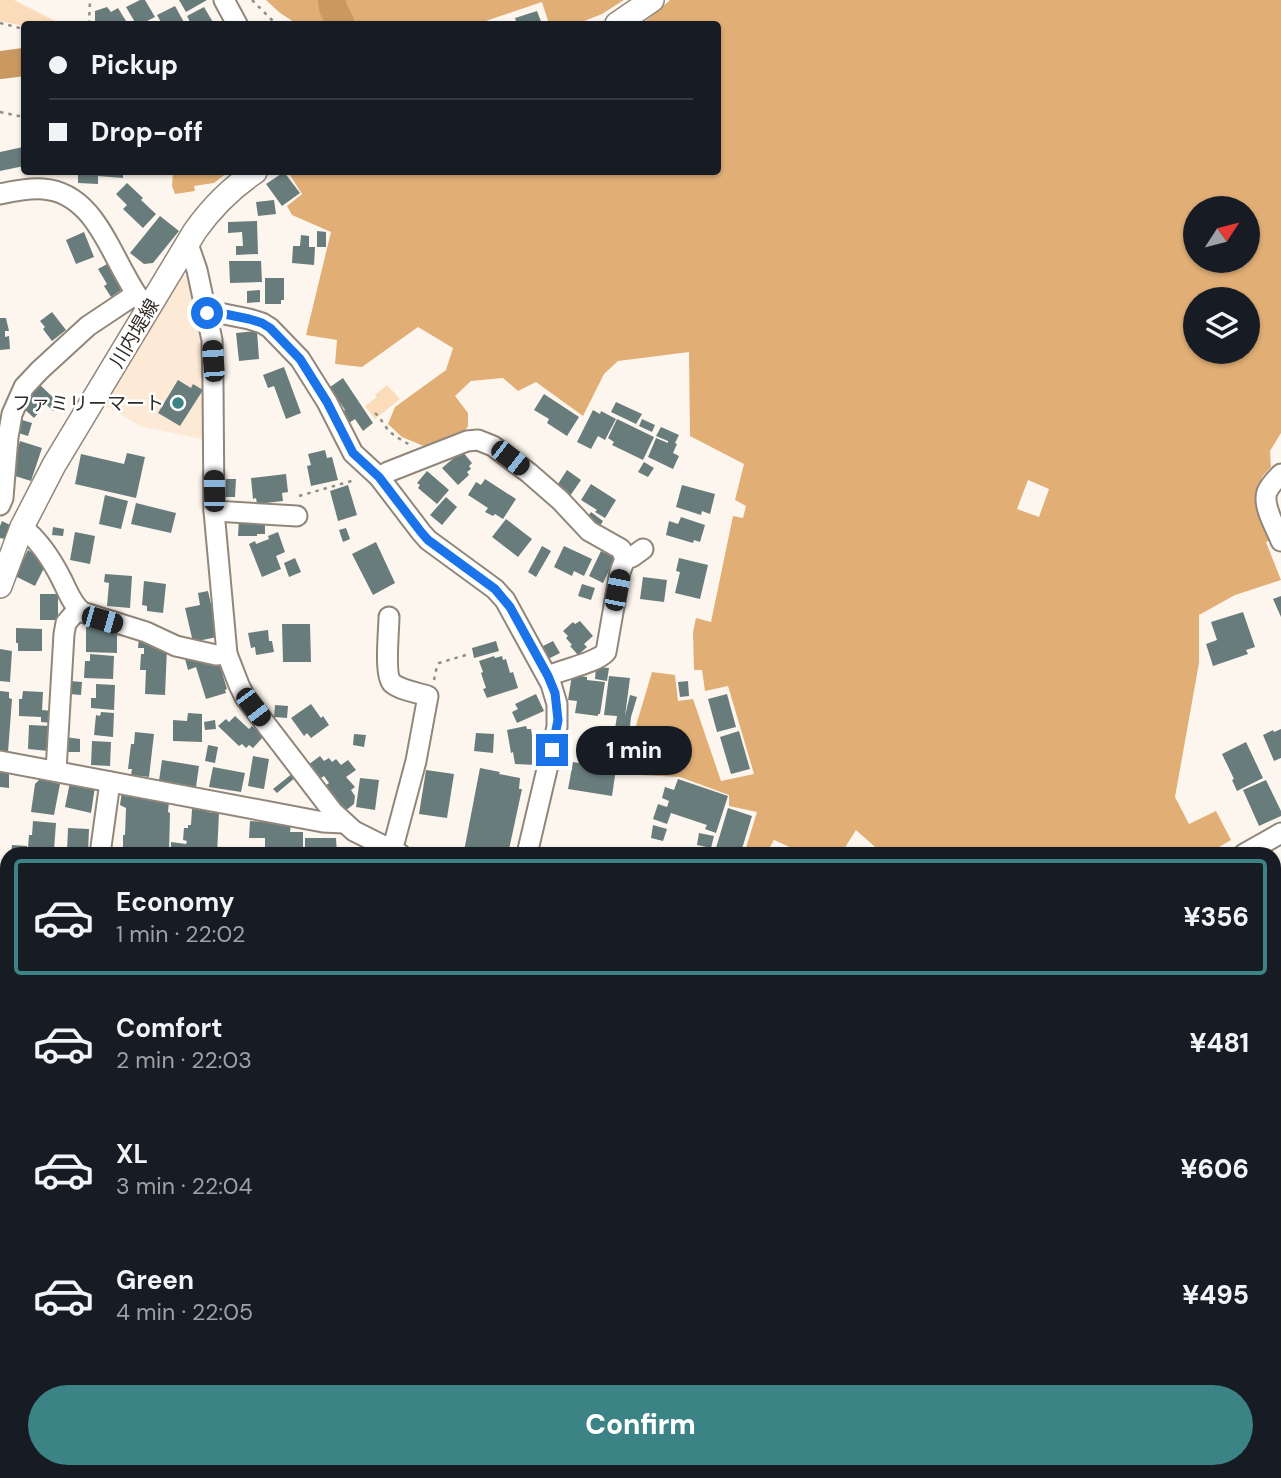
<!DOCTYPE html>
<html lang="en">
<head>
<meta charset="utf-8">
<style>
	body { margin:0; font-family:"DM Sans","Noto Sans JP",sans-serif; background:#20242c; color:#f1f3f6; height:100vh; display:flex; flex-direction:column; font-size:26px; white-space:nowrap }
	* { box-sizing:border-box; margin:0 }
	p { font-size:23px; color:#9ea1a6 }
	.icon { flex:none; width:38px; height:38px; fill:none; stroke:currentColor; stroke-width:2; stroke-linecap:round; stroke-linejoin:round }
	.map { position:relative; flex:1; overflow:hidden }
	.drawer { position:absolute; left:0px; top:847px; width:1281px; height:632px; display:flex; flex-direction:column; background:#171b24; border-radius:21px 21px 0 0; box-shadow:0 2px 5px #0004 }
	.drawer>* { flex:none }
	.banner { position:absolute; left:21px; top:21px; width:700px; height:154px; border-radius:7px; box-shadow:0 2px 5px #0004; display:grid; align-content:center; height:154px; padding:0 28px; background:#171b24 }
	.needle { width:46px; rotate:54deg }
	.buttons { position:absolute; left:1183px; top:196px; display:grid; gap:14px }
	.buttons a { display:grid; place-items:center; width:77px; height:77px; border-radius:50%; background:#171b24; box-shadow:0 2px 5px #0004; font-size:35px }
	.end { position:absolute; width:32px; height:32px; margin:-16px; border:9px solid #1a73e8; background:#fff; box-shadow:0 0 0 4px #fff }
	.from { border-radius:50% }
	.bubble { position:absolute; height:49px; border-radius:24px; background:#171b24; box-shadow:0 2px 5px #0004; font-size:23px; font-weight:800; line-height:49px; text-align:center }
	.car { position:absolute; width:21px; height:42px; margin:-21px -10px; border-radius:9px; box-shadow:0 0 5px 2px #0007; background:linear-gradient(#222 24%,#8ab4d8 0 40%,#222 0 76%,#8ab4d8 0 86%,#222 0) }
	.banner b { display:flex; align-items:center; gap:24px; height:66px; font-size:26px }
	.banner b+b { border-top:2px solid #363941 }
	.banner i { width:18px; height:18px; background:#f1f3f6 }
	ul { padding:12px 0 0; list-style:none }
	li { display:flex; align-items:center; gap:21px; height:116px; margin:0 14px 10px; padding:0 14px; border:4px solid transparent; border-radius:7px }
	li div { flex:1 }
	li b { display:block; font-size:26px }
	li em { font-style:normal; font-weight:800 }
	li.current { border-color:#3b8384 }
	li>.icon { width:63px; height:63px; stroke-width:1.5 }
	.primary-button { display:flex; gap:14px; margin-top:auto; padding:14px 28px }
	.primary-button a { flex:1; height:80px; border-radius:42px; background:#3b8384; color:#fff; font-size:28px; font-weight:800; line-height:80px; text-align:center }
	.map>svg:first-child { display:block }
	.built { fill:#fcead6 }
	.green { fill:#fadbba }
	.forest { fill:#e1af76; fill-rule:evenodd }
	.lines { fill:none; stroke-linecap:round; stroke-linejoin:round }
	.stream { stroke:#ca9961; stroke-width:4.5 }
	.river { stroke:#ca9961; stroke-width:28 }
	.building { fill:#697c7c }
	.minor-casing { stroke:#91867a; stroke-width:23 }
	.major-casing { stroke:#91867a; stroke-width:26 }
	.path { stroke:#928d86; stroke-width:2.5; stroke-dasharray:3.5 5; stroke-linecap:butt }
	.minor { stroke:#fff; stroke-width:19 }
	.major { stroke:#fff; stroke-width:23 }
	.route { stroke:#1a73e8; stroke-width:9 }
	.poi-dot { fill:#3b8384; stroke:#fff; stroke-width:2.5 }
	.labels { text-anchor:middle; stroke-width:5; stroke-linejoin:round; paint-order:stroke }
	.street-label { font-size:19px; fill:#2f2b26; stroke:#fff }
	.poi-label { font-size:19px; fill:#2f2b26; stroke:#fff; text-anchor:end }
</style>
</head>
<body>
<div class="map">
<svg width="1281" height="1478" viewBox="0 0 1281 1478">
	<rect width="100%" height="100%" fill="#fdf6ee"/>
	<path class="built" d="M180 275 190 277 203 338 206 440 140 426 103 404Z"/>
	<g class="green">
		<path d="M0 0H14L61 24H24V26L0 21Z"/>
		<path d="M387 385 400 399 375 419 365 406 377 397 375 395Z"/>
	</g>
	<g class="forest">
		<path d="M266 0H624L602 14 577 24H549L542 2 477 24H297L280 13Z"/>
		<path d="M670 0H1281V433L1270 451 1271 467 1262 477 1256 500 1273 539 1266 542 1281 580 1235 595 1199 615V663L1175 797 1189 824 1216 811 1231 840 1207 854H1194L1192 851 1188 854H883L856 830 841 854H805L774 840 766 854H752L745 851 757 812 729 806V795L680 777 639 775 632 761V739L652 672 675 675 678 701 693 699 721 781 754 774 728 686 705 691 702 670H694L693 632 696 618 711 622 733 516 743 518 746 506 735 500 744 464 690 436 689 352 618 361 604 374 583 416 536 382 518 391 503 378 471 381 455 396 468 413V426L458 441 431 449 402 437 388 424 395 407 446 370 453 348 418 327 362 367 335 364 337 340 306 335 331 232 292 215 287 206 302 194 288 172H718V24H642ZM1195 208H1248V261H1195ZM1195 299H1248V352H1195ZM1028 480 1049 489 1039 517 1017 509Z"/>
		<path d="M173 172H228L214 183 194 186 195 191 175 194 172 186Z"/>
	</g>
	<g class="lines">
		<g class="stream">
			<path d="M1274 982 1281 1005"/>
			<path d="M213 1478 223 1472"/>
		</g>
		<g class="river">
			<path d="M332 0 333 8 341 24"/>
			<path d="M0 65 24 62"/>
		</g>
	</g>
	<g class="building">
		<path d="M140 0H145L155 17 141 24H136L126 7Z"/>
		<path d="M179 0H207L186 12Z"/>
		<path d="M175 6 185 24H162L157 15Z"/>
		<path d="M107 7 111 12 118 8 126 21 120 24H95V11Z"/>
		<path d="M204 7 214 24H191L187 16Z"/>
		<path d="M537 11 542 24H517L515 18Z"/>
		<path d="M23 147 24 166 0 171V152Z"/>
		<path d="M78 172H123V178L98 176V184L78 183Z"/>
		<path d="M284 172 300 193 282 206 266 184Z"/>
		<path d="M127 183 143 198 141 200 156 214 143 228 123 209 127 205 116 194Z"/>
		<path d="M274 200 276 214 258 216 256 202Z"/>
		<path d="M160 216 179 231 153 263 144 264 130 253Z"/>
		<path d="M257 221 258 254 236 255V246H243L242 232 228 233V222Z"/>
		<path d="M317 231 326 232V247H317Z"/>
		<path d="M84 232 94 257 76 264 66 240Z"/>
		<path d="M301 235 309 236V247H315L314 265 292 263 293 246H300Z"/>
		<path d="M229 261H261L262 282 230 283Z"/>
		<path d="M109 263 124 288 111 297 104 286 107 284 98 269Z"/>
		<path d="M265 278H284V300H281V304H265Z"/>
		<path d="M260 290V302L247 303V291Z"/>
		<path d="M52 312 66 330 52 341 43 329 45 327 40 321Z"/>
		<path d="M0 318H6L9 331H5V337L9 336 10 349 0 350Z"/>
		<path d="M257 331 259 359 239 361 236 333Z"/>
		<path d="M284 367 301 413 286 419 274 386 268 388 263 375Z"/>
		<path d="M343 378 373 423 363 431 355 419 349 423 342 412 345 410 330 387Z"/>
		<path d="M178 380 191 388 193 384 203 390 180 426 158 413Z"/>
		<path d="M39 384 60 404 53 411 46 404 34 418 20 405Z"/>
		<path d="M544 394 579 417 567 436 547 423 549 419 534 410Z"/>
		<path d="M616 402 642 414 636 424 611 412Z"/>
		<path d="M593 410 600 414 601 411 616 419 605 440 598 436 591 449 577 442Z"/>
		<path d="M19 419 32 423 28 436 15 432Z"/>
		<path d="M617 419 654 437 643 460 612 445 614 442 608 438Z"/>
		<path d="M642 419 655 425 652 432 639 426Z"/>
		<path d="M661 427 679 435 675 443 677 444 673 453 679 456 673 469 648 457 656 438 668 443V441L656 436Z"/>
		<path d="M20 441 42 448 31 481 12 475 16 465 13 464Z"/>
		<path d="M325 450 327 458 332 457 338 480 311 486 307 466 311 465 308 454Z"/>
		<path d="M462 451 472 463 469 466 471 469 467 472 469 475 458 485 442 468Z"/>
		<path d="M127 453 145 457 136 498 75 484 81 454 124 464Z"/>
		<path d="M644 462 654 468 648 477 638 472Z"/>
		<path d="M567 470 581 480 570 496 556 487Z"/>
		<path d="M427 471 449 490 437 504 418 488 420 485 417 483Z"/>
		<path d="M286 474 288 492 282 493 283 501 257 504 256 498 253 499 251 478Z"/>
		<path d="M226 479H236L235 497H225Z"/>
		<path d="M485 479 516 499 503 519 495 514 493 516 485 512 488 508 468 495 476 482 481 485Z"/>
		<path d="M591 484 616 500 605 518 595 512 597 510 581 500Z"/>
		<path d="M348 485 357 515 338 521 330 491Z"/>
		<path d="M682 485 715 494 710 514 702 511 701 515 676 507Z"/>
		<path d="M105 495 128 501 121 529 99 524Z"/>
		<path d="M446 497 457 507 442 525 430 515Z"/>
		<path d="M136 503 176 513 171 533 131 524Z"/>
		<path d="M591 512 603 521 600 526 587 518Z"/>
		<path d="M681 517 705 525 700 542 694 540 693 543 666 535 669 521 678 524Z"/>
		<path d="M239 518 265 519V534H257V536H238Z"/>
		<path d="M506 519 532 539 518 557 492 537Z"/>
		<path d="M2 521 10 525 5 539 0 538V526Z"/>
		<path d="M53 527 64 529 63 536 52 535Z"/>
		<path d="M346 528 350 539 343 542 339 530Z"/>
		<path d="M75 532 95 536 90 564 70 560Z"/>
		<path d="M278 532 285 552 276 556 281 569 262 577 249 544 255 541 256 544 269 539 268 536Z"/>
		<path d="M376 542 395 583 373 595 352 554Z"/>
		<path d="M542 546 551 551 536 577 528 572Z"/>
		<path d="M564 546 592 559 584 576 574 571 572 576 554 567Z"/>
		<path d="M28 550 47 562 35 586 15 576Z"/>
		<path d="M601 551 615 558 603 583 589 576Z"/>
		<path d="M295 558 301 572 289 577 284 563Z"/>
		<path d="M679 558 708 565 700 599 675 593 680 572 676 571Z"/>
		<path d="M105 574 132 576 130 608 107 606 109 583 104 582Z"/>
		<path d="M643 577 667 580 664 602 640 599Z"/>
		<path d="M144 581 166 584 163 613 147 611V606L142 605Z"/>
		<path d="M582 584 595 588 591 600 578 596Z"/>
		<path d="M208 591 211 604 215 603 216 623H214L217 637 193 642 185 608 200 605 198 593Z"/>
		<rect x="40" y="594" width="18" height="26"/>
		<path d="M1281 596V617L1273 599Z"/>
		<path d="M1243 612 1255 647 1246 650 1248 654 1213 666 1206 644 1217 640 1211 622Z"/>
		<path d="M580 621 593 636 584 644 587 647 578 655 570 646 572 645 566 638 568 636 563 631 573 622 575 624Z"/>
		<path d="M282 624H310L311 662H283Z"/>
		<path d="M86 627H110L117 630V653L86 652Z"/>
		<path d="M16 628 42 629V651H18V643H16Z"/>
		<path d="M268 630 269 641H272L274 652 256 655 255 647 251 648 248 633Z"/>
		<path d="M139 637 151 640V647L167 648 165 695 145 694 146 670H140L141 654H144V648H138Z"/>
		<path d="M496 641 499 651 474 658 472 648Z"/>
		<path d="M553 641 560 653 548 659 541 647Z"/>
		<path d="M0 649 12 651 10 682 0 681Z"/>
		<path d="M90 654 114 656 113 679 84 678 85 661H90Z"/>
		<path d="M196 655 198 662 220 657 224 668 221 669 227 689 225 690 226 693 206 699 196 667 188 670 185 659Z"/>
		<path d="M494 656 495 658 502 656 503 660 506 659 510 673 513 672 518 688 487 698 483 689 486 688 481 673 483 672 479 661Z"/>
		<path d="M596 667 609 668 607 681 595 679Z"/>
		<path d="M572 675 587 677V680L605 682 600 714H598V716L575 713 577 701 568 700Z"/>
		<path d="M609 676 630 678 625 716 630 695 637 697 631 717 629 736 614 735 617 716 604 715Z"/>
		<path d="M70 681 82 682 81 695 69 694Z"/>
		<path d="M688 681 689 696 680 697 678 682Z"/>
		<path d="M96 684 115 685 114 710 91 708V698H96Z"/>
		<path d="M0 691 9 692V698L12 699 8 752 0 751Z"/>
		<path d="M23 691 43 692 42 710 53 711 52 723 41 722V717L19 716V699H22Z"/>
		<path d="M536 694 544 711 517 723 512 712 518 709 515 704Z"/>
		<path d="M727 694 736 727 717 732 708 699Z"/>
		<path d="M311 704 321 718 323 716 329 725 311 738 307 733 304 736 291 718Z"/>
		<path d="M275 705 288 706 287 718 274 717Z"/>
		<path d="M101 712 114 713 113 737 94 735 96 715 100 716Z"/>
		<path d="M188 713 202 714V742L173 741V720L187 721Z"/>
		<path d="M235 716 249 729 252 726 263 737 253 748 249 745 246 748 242 744 239 746 218 726 226 719 229 722Z"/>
		<path d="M215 720 216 729 205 730 204 722Z"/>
		<path d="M29 725 50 726 49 751 28 749Z"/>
		<path d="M526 726 527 729H531L537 765 515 764 513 752 511 753 507 730Z"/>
		<path d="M1281 729V758L1274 761 1263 735 1273 730 1274 732Z"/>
		<path d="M739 731 750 769 731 774 720 737Z"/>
		<path d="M135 732 154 734 149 777 131 775 132 769H128L131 744H134Z"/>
		<path d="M476 733 494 734 493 753 474 751Z"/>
		<path d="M354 734 366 735 364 747 353 745Z"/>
		<path d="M65 737 80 739V752H64Z"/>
		<path d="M92 741 111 742 110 766 91 765Z"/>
		<path d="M1246 742 1263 778 1237 791 1232 780 1234 779 1222 754Z"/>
		<path d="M208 745 218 747 215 763 205 761Z"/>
		<path d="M253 756 269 759 264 789 248 786Z"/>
		<path d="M320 756 324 761 329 758 332 762 336 759 341 765 348 760 356 770 346 777 355 787 351 790 355 796 354 804 345 811 325 786 329 783 324 776 321 778 318 774 316 776 308 765Z"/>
		<path d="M162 760 199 766 196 787 159 781Z"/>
		<path d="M573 762 616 769 612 796 568 789Z"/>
		<path d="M213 767 245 773 241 792 209 787Z"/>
		<path d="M480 768 500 772 499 774 520 778 519 789H522L508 854H461L465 846Z"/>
		<path d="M426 770 454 774 447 818 419 814Z"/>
		<path d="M0 773H9V788L0 787Z"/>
		<path d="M293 773 296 777 277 793 273 789Z"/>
		<path d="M360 778 379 780 375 810 356 807Z"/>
		<path d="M40 779 60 784 54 815 31 812 35 784Z"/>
		<path d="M678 779 728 796 716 833 705 829 707 825 671 813 667 824 653 819 658 804 667 807 669 801 662 798 665 787 674 790Z"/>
		<path d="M1266 780 1281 811V816L1259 826 1243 790Z"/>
		<path d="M70 782 95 787 91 813 65 807Z"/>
		<path d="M122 791 169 801 168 812 170 813 169 854H123V835H125L126 808 120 805Z"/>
		<path d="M728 808 752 816 741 852 716 848Z"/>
		<path d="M192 809 208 810 207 812 219 813 217 854H171V842L186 844 187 841 183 840 184 828H188V825H191Z"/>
		<path d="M33 821 56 823 54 850 28 848 29 835H32Z"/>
		<path d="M250 821 291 824 290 832H303V854H265V838H249Z"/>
		<path d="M653 825 667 829 663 841 651 838Z"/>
		<path d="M68 828 89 829 88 853 67 851Z"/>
		<path d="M699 833 714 836 711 848 697 845Z"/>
		<path d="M305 838H336L337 854H305Z"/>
		<path d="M12 845 27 846V854H11Z"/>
		<path d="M552 847 573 851V854H544V851L551 852Z"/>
		<path d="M0 949H6L7 962V964L3 965 4 978H0Z"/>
		<path d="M7 1016V1042L0 1043V1017Z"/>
		<path d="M7 1096V1107L0 1108V1097Z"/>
		<path d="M1274 1100 1281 1102V1130L1279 1143H1274Z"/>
		<path d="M0 1149H2L7 1182V1210H0Z"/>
		<path d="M1281 1187V1214L1274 1205V1192Z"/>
		<path d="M1281 1270V1289L1274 1294V1273Z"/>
		<path d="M1274 1357H1281L1277 1389 1274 1388Z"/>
		<path d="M0 1381 7 1392V1428L0 1417Z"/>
		<path d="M2 1458 7 1459V1472H24L22 1478H0V1464Z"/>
		<path d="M90 1472H111L114 1478H93Z"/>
		<path d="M124 1472H146L148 1478H126Z"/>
		<path d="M255 1472H297L298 1478H253L252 1476Z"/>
		<rect x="402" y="1472" width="24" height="6"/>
		<path d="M505 1472H529L530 1475 506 1478Z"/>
		<path d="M585 1472H609L610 1478H586Z"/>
		<path d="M671 1472H690L691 1476 672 1478Z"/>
		<path d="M714 1472H729V1478H715Z"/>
		<path d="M912 1472H931L930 1478H912Z"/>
		<path d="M936 1472H951L952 1478H938Z"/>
	</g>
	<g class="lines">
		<g class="minor-casing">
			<g id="minor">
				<path d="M224 0 237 24"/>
				<path d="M0 194C14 191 29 188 43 189 87 192 105 238 123 271 129 282 135 294 143 303"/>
				<path d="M188 244 197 270 212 340 213 384 214 511 227 654 239 685 245 697 333 812 354 831 400 854"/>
				<path d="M207 313H219L249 319 262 323 270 328 300 359 327 402 353 453 379 477 421 532 428 540 495 589 505 600 551 684 557 704V727L527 854"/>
				<path d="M1281 474C1276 479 1270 485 1267 492 1262 506 1276 528 1281 541"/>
				<path d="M379 477 388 472 467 441 478 440 493 446 529 473 560 500 589 531 621 549 625 559 620 572 606 652C596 663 564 669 548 676"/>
				<path d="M0 505 3 498 8 437 12 414 24 387 40 370 88 326 136 294"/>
				<path d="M214 511 297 516"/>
				<path d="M22 527C40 541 52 560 62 580 68 592 72 604 82 612L146 632 176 646 216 655 227 654"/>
				<path d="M625 559 632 557 643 549"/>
				<path d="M389 617C389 630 384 674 392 683 400 690 418 693 428 696L416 761 392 851"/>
				<path d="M0 761 323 822 344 823"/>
				<path d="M56 771 64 634 66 623 78 609"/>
				<path d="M100 854 110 782"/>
				<path d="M1244 854 1281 833"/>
				<path d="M1274 1163 1281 1167"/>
				<path d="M0 1216 7 1217"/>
				<path d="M0 1260 7 1292"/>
				<path d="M1274 1266 1281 1265"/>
				<path d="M1274 1312 1281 1304"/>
				<path d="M0 1354 7 1349"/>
				<path d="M0 1448 7 1451"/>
				<path d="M461 1472V1478"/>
				<path d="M614 1472 616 1478"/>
				<path d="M310 1478 311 1472"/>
				<path d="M1143 1478 1148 1472"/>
			</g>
		</g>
		<g class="major-casing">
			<g id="major">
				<path d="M617 24 652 0"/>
				<path d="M0 586 22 527 54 465 195 231C212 207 231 188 255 172"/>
			</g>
		</g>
		<g class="path">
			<path d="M252 0 276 24"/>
			<path d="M0 23 24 29"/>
			<path d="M89 24 90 0"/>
			<path d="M0 112 24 117"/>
			<path d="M375 413C380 417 382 422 386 427 391 435 402 440 410 445"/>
			<path d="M299 496 355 480"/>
			<path d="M434 680 437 666 439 663 469 654"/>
			<path d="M1274 877 1281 880"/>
		</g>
		<use href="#minor" class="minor"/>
		<use href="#major" class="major"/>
	</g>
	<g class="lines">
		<path class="route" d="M207 313 215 312 249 319 262 323 270 328 300 359 327 402 353 453 379 477 421 532 428 540 495 589 510 607 548 676 555 693 558 720 552 750"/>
	</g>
	<circle class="poi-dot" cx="178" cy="403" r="7"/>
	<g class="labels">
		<g class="street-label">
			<text transform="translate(134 333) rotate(-59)" y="7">川内堤線</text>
		</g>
		<g class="poi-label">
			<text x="164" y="410">ファミリーマート</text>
		</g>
	</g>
</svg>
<div class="buttons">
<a><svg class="needle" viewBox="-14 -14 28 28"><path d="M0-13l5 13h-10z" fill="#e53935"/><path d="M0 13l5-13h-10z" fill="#9ea1a6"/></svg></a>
<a><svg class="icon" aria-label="layers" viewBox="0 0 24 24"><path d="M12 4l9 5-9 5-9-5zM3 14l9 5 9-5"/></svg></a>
</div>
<i class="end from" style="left:207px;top:313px"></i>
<i class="end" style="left:552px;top:750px"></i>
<div class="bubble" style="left:576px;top:726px;width:116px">1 min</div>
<i class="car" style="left:213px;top:361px;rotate:356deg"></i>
<i class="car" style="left:510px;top:458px;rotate:128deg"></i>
<i class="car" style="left:214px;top:491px;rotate:359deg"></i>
<i class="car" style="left:617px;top:590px;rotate:11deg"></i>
<i class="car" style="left:102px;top:620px;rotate:106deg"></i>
<i class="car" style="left:253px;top:707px;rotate:143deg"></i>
<div class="banner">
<b><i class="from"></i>Pickup</b>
<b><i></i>Drop-off</b>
</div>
<section class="drawer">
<ul>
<li class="current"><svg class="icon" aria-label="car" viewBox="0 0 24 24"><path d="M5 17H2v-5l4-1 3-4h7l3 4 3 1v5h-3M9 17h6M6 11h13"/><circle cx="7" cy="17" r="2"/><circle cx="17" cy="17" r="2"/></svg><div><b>Economy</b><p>1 min · 22:02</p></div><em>¥356</em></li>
<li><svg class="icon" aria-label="car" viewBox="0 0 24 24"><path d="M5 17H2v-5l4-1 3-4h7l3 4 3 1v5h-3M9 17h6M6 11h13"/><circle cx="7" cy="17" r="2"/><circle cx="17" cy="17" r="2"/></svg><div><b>Comfort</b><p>2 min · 22:03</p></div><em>¥481</em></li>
<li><svg class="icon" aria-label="car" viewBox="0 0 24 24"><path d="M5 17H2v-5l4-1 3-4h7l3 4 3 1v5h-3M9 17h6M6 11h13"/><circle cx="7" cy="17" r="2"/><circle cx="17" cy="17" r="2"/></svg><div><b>XL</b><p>3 min · 22:04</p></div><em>¥606</em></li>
<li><svg class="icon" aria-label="car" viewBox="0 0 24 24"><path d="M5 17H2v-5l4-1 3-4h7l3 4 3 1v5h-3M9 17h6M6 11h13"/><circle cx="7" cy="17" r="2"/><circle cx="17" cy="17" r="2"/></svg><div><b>Green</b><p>4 min · 22:05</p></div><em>¥495</em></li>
</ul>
<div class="primary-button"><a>Confirm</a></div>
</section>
</div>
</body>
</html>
